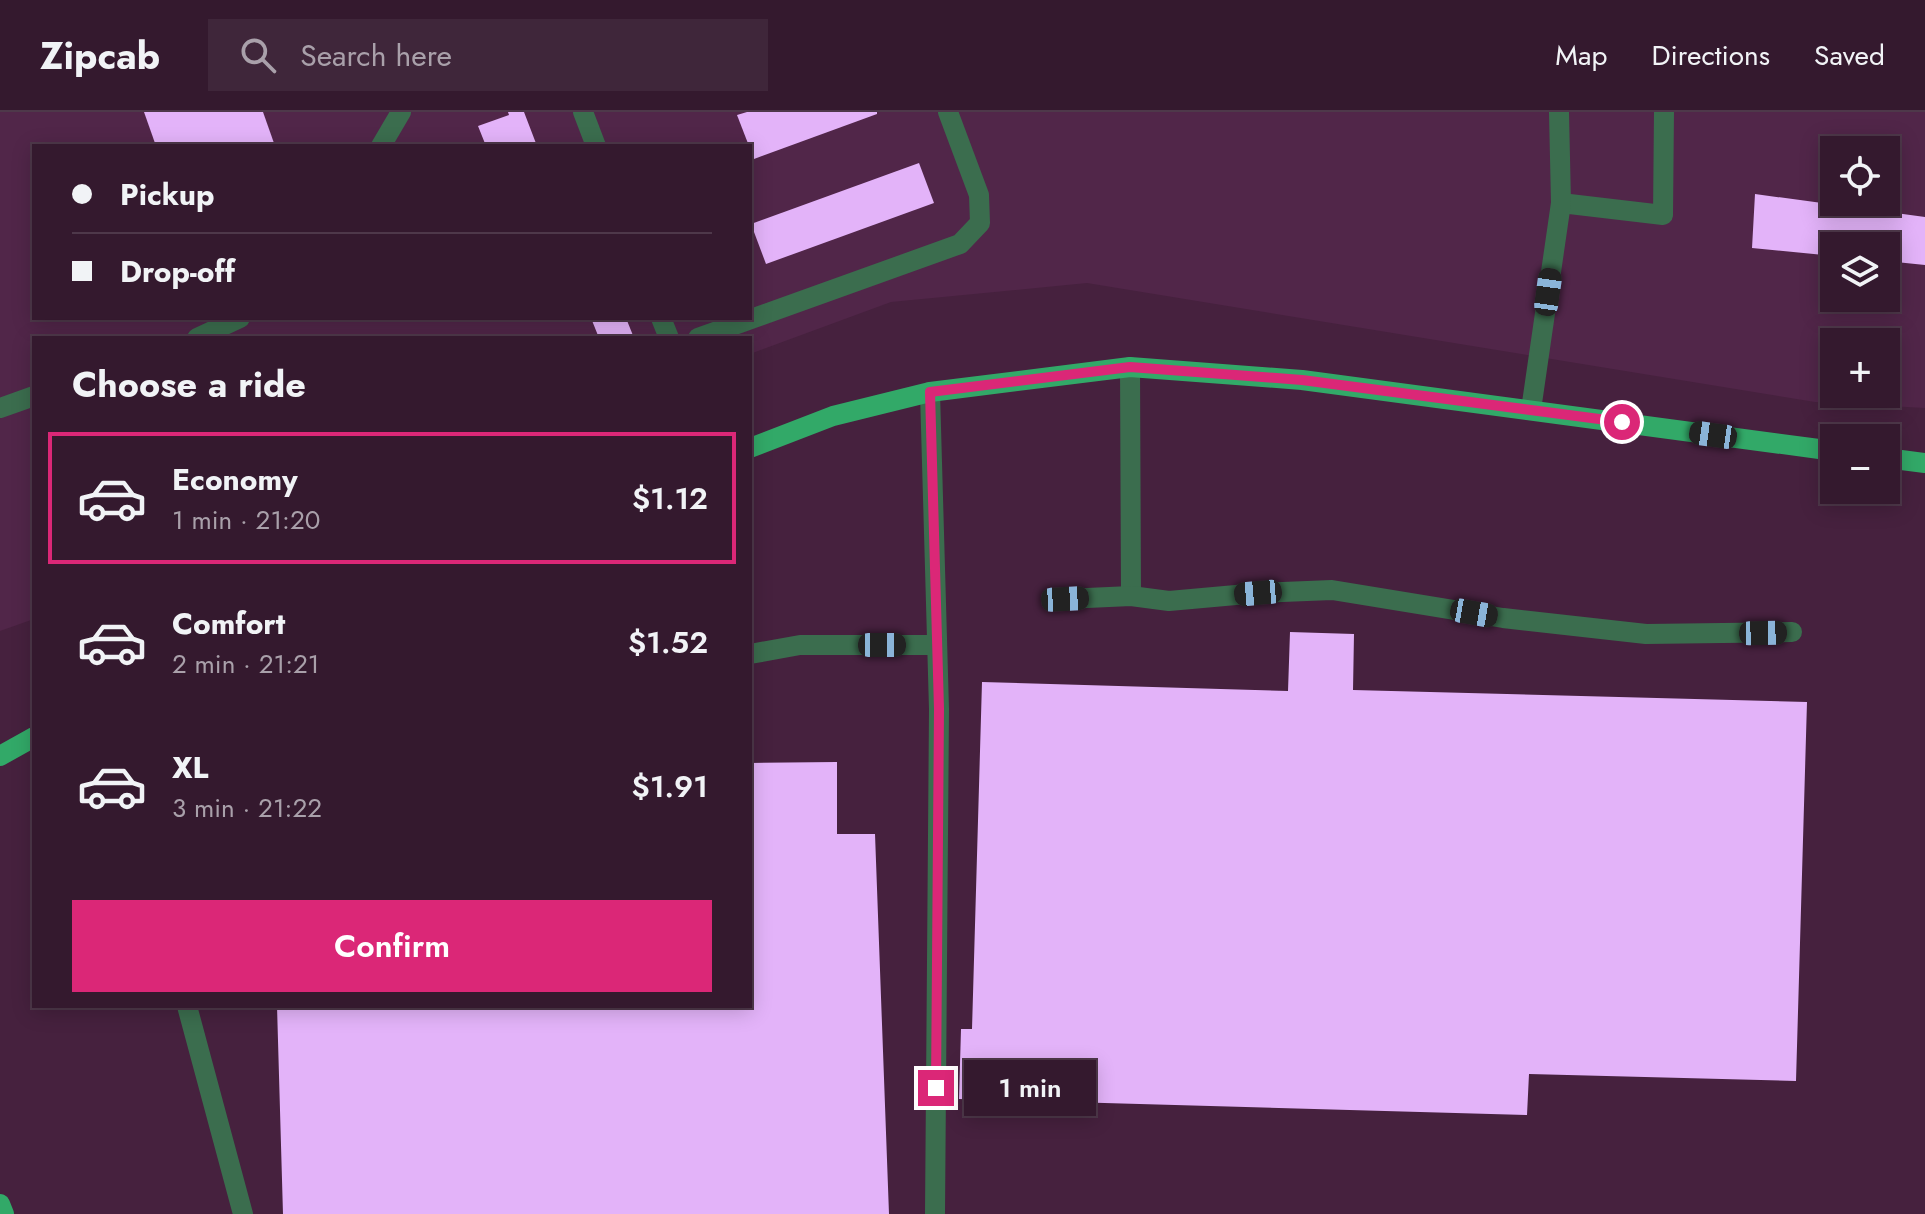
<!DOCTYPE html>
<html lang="en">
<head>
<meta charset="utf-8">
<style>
	body { margin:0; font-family:Jost,sans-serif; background:#3f263a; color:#f1f3f6; height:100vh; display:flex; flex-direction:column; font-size:30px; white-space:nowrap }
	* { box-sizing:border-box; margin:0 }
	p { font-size:26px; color:#a9a0aa }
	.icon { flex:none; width:44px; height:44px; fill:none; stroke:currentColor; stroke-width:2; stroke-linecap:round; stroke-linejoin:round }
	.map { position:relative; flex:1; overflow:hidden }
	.side { position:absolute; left:32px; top:224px; width:720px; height:672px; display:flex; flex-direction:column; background:#34192e; border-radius:0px; box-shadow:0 4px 20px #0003,0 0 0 2px #4e384a }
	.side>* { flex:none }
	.guide { position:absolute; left:32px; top:32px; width:720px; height:176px; border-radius:0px; box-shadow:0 4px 20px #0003,0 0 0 2px #4e384a; display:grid; align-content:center; height:176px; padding:0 40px; background:#34192e }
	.buttons { position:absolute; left:1820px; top:24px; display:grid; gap:16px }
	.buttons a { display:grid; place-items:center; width:80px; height:80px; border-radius:0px; background:#34192e; box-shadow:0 4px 20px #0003,0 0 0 2px #4e384a; font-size:40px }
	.end { position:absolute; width:36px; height:36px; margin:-18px; border:10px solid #db2777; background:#fff; box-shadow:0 0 0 4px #fff }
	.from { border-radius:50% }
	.bubble { position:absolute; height:56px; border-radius:0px; background:#34192e; box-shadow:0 4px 20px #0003,0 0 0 2px #4e384a; font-size:26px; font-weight:600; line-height:56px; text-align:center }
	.car { position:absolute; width:24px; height:48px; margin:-24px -12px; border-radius:10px; box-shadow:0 0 6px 2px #0007; background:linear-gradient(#222 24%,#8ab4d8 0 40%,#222 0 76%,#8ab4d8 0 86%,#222 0) }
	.guide b { display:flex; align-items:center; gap:28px; height:76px; font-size:30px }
	.guide b+b { border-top:2px solid #4e384a }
	.guide i { width:20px; height:20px; background:#f1f3f6 }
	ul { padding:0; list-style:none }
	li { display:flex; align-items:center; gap:24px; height:132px; margin:0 16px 12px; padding:0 24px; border:4px solid transparent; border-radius:0px }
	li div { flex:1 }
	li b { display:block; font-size:30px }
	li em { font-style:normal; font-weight:600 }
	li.selected { border-color:#db2777 }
	li>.icon { width:72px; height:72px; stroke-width:1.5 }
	h2 { padding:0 40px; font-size:36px; line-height:96px }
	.action { display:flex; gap:16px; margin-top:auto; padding:16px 40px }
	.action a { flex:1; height:92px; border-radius:0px; background:#db2777; color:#fff; font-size:32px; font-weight:600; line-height:92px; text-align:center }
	header { display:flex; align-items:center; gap:48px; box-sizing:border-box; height:112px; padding:0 40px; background:#34192e; border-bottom:2px solid #4e384a }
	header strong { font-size:38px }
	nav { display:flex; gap:44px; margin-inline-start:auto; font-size:28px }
	.search { width:560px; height:72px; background:#3f263a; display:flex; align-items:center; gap:20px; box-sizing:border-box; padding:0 28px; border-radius:0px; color:#a9a0aa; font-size:30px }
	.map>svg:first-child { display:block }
	.built { fill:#512649; fill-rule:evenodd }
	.building { fill:#e3b3f9 }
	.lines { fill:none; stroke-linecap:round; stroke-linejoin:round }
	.minor { stroke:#3b6d4e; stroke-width:20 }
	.major { stroke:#32a968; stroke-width:20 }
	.route { stroke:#db2777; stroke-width:10 }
</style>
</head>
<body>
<header>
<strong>Zipcab</strong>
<div class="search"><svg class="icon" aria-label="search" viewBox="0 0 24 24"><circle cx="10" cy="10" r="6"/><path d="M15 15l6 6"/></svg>Search here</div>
<nav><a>Map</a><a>Directions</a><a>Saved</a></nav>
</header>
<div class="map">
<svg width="1925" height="1102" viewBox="0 0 1925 1102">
	<rect width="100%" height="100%" fill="#46213e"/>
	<path class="built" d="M0 0H1925V296L1815 290 1087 171 891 190 750 242V226H34V507L0 519ZM34 34H750V206H34ZM1834 38H1886V90H1834ZM1834 134H1886V186H1834ZM1834 230H1886V282H1834Z"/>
	<g class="building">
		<path d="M144 0H263L275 34H156Z"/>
		<path d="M508 0H524L537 34H486L478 14 509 3Z"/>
		<path d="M747 0H877V2L754 47 737 3Z"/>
		<path d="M919 51 934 91 766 152 751 112Z"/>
		<path d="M1755 82 1925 105V153L1886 149V134H1834V144L1752 136Z"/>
		<path d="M591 206H626L634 226H599Z"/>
		<path d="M1290 520 1354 522 1353 578 1807 590 1796 969 1529 962 1527 1003 959 987 961 917H972L982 570 1288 579Z"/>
		<path d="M837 650V722H875L889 1102H283L277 894H750V651Z"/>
	</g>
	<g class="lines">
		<g class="minor">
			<path d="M583 0 596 34"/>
			<path d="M381 34 401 0"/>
			<path d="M1561 91 1663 103 1664 0"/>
			<path d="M661 206 669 226"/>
			<path d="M197 226 240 206"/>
			<path d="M698 226 960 132 980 111 979 83 948 0"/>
			<path d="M1130 255 1131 484"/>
			<path d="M930 280 939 597 935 1102"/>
			<path d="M0 296 34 284"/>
			<path d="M1531 298 1561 91 1559 0"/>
			<path d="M1065 487 1131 484 1169 489 1258 481 1332 478 1503 506 1646 522 1792 520"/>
			<path d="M750 542 800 533H937"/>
			<path d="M187 894 243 1102"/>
		</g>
		<g class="major">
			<path d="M750 336 833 304 930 280 1130 255 1302 268 1834 339"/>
			<path d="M1886 346 1925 351"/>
			<path d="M0 644 34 625"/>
			<path d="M0 1092 4 1102"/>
		</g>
	</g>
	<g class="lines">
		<path class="route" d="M936 976 939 597 930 280 1130 255 1302 268 1622 310"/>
	</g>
</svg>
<div class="buttons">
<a><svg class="icon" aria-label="locate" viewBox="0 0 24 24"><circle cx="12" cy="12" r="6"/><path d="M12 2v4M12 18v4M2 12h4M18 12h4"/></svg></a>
<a><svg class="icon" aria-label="layers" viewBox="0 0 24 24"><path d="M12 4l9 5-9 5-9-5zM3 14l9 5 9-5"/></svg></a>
<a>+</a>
<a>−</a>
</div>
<i class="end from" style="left:1622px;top:310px"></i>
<i class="end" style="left:936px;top:976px"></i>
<div class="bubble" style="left:964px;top:948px;width:132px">1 min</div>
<i class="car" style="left:1548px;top:180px;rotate:8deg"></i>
<i class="car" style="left:1713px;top:323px;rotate:278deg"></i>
<i class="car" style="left:1258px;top:481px;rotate:265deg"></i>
<i class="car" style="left:1065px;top:487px;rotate:87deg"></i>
<i class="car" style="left:1474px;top:501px;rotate:100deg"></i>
<i class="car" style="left:1763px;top:521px;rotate:89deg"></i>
<i class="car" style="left:882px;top:533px;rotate:90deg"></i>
<div class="guide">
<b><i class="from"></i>Pickup</b>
<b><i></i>Drop-off</b>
</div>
<section class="side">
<h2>Choose a ride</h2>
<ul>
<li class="selected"><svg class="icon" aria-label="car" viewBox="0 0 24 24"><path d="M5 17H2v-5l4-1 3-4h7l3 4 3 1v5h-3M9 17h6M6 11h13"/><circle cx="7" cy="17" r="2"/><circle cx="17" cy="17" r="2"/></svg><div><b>Economy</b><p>1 min · 21:20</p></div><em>$1.12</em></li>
<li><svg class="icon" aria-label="car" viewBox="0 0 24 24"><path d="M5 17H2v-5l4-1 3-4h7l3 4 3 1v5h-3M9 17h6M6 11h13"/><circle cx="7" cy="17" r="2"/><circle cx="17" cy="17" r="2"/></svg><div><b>Comfort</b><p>2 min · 21:21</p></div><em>$1.52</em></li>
<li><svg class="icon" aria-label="car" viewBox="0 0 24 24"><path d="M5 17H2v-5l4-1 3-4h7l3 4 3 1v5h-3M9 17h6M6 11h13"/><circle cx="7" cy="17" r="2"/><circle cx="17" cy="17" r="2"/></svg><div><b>XL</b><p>3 min · 21:22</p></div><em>$1.91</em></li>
</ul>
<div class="action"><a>Confirm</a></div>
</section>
</div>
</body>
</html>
